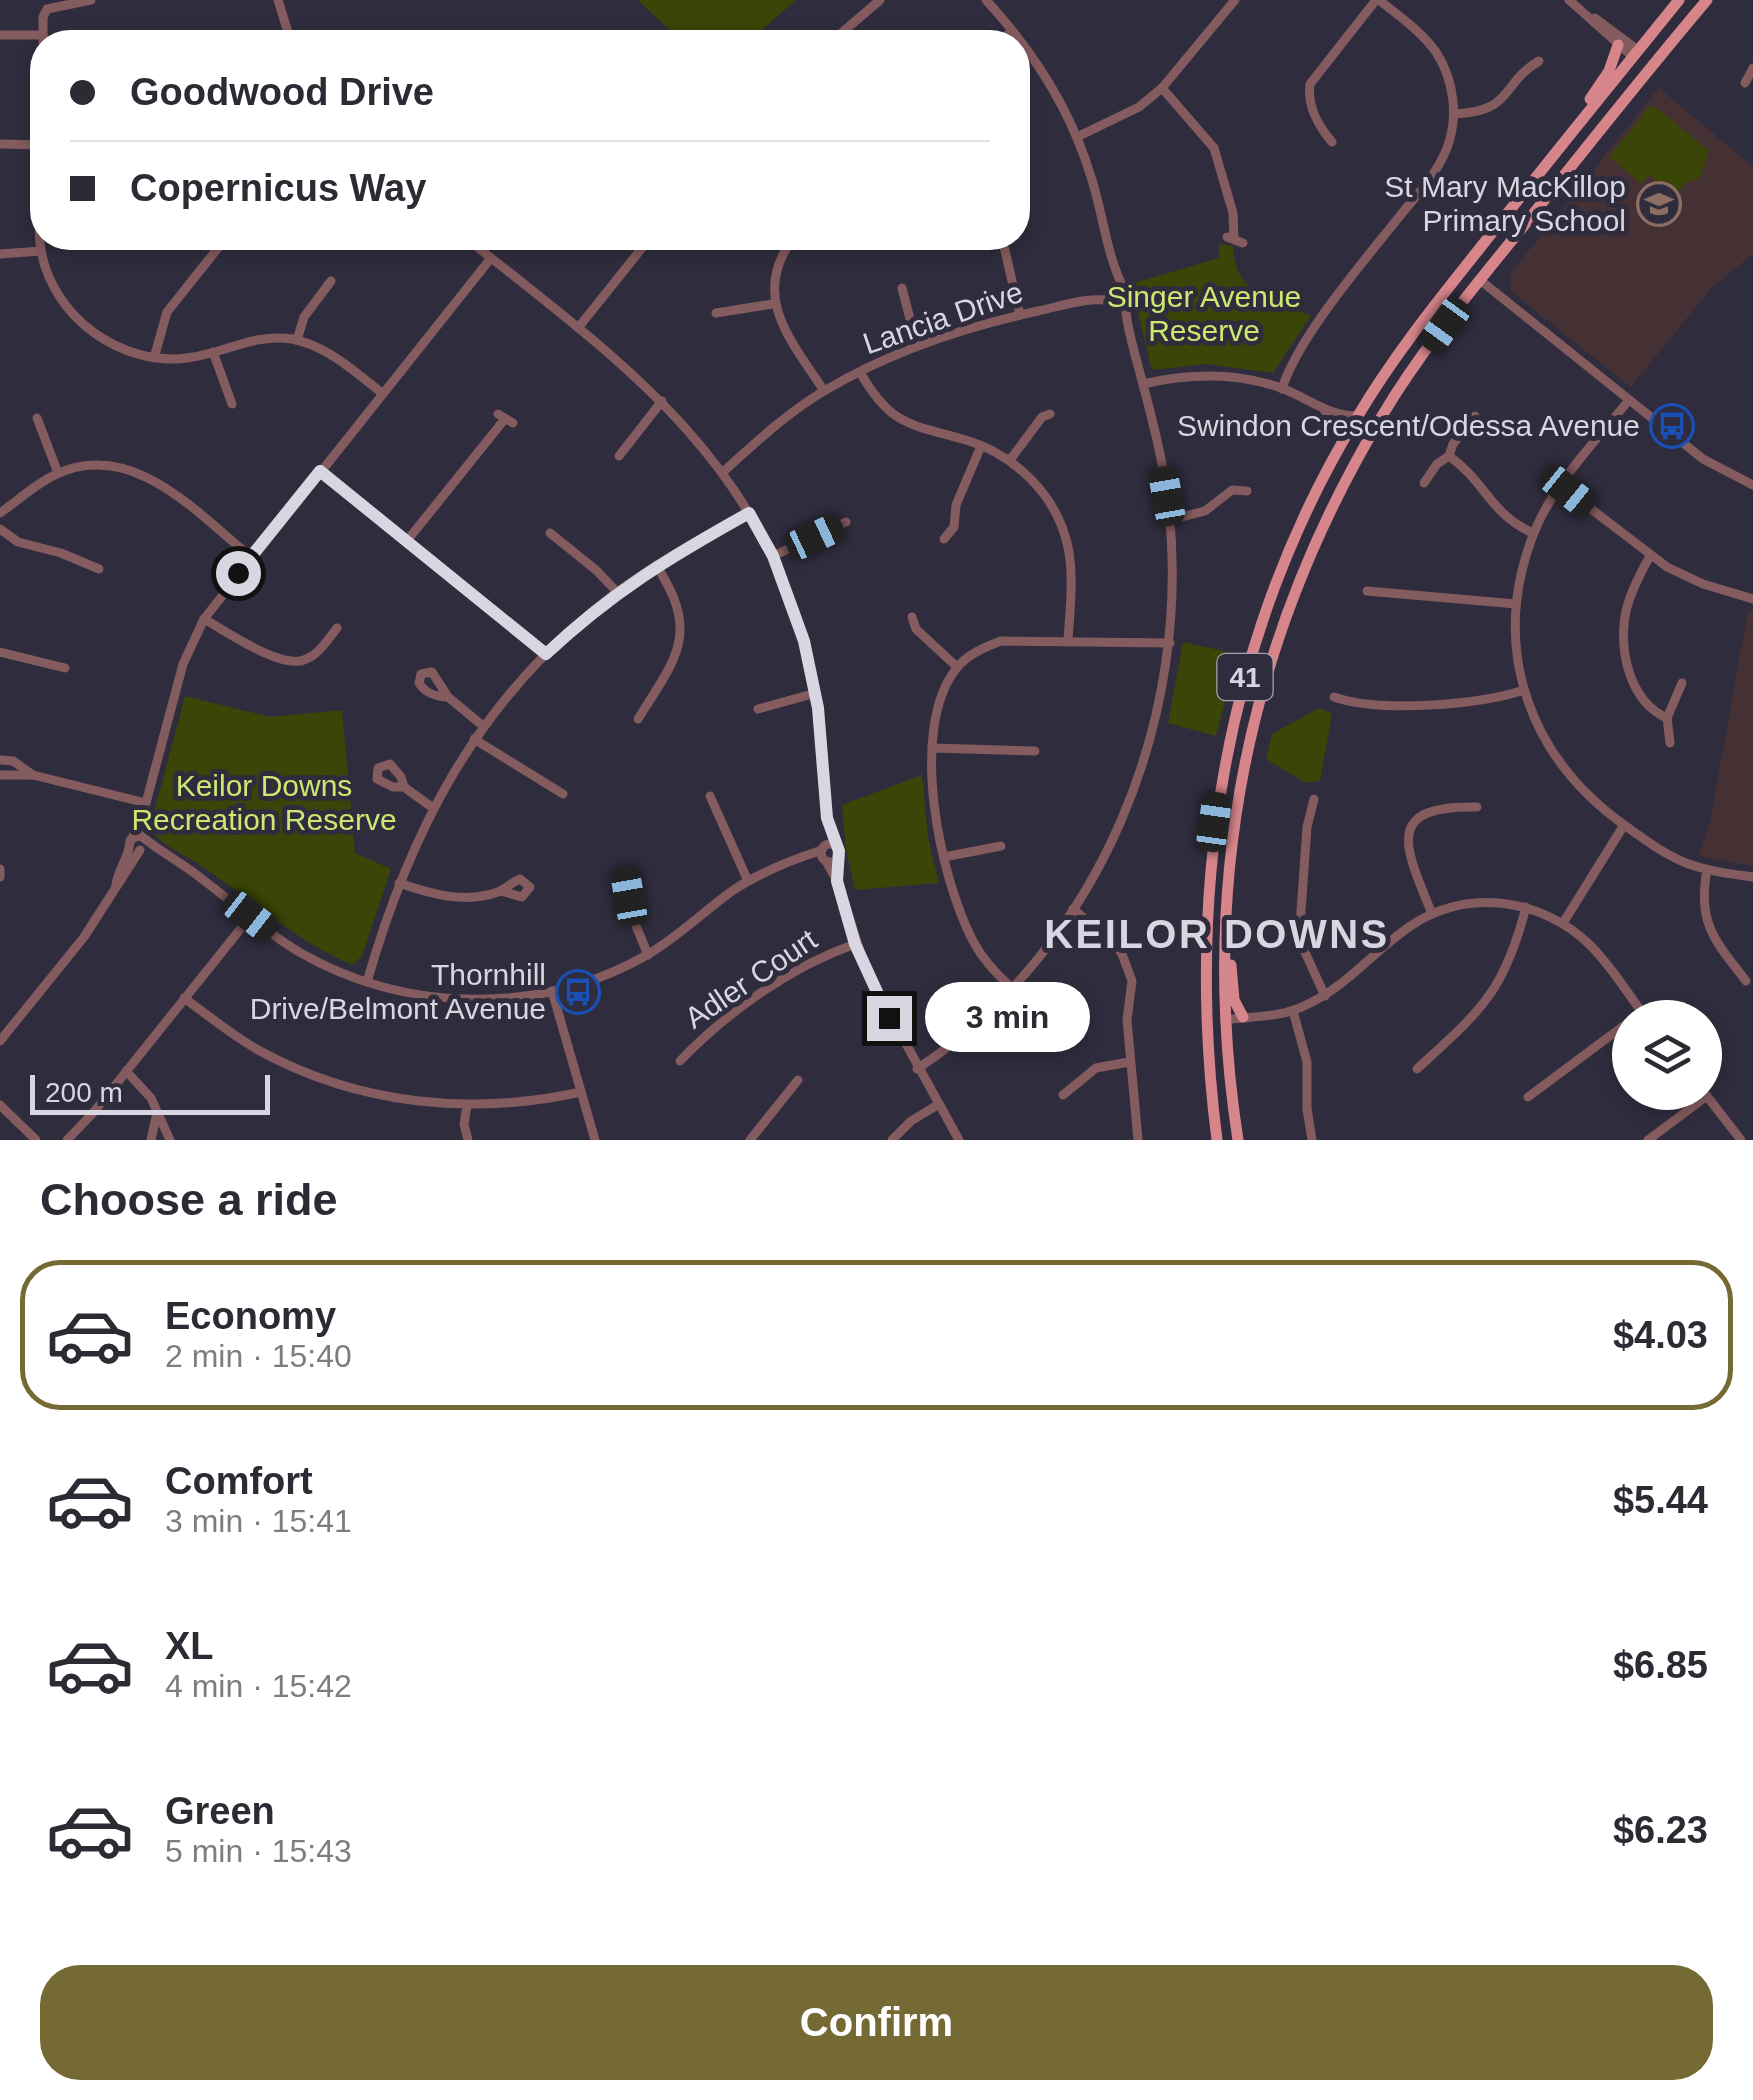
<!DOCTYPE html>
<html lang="en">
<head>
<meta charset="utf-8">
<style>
	body { margin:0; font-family:Helvetica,sans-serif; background:#f2f2f3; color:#2b2b33; height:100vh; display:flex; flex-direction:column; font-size:38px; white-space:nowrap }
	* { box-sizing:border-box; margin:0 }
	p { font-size:32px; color:#7c7c81 }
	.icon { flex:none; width:55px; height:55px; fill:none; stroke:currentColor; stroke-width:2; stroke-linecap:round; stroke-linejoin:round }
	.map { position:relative; height:1140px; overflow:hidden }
	.side { display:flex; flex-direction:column; background:#fff; flex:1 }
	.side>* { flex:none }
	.top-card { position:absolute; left:30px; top:30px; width:1000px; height:220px; border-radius:40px; box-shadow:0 5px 15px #0003; display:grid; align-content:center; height:220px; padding:0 40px; background:#fff }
	.fabs { position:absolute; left:1612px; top:1000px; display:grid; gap:20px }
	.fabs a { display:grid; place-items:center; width:110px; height:110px; border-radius:50%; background:#fff; box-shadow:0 5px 15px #0003; font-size:50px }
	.scale { position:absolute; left:30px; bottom:25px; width:240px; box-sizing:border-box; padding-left:10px; border:5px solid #d8d6e1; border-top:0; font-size:28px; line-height:35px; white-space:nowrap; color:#d8d6e1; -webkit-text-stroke:8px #2f2d3d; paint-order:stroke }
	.end { position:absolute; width:45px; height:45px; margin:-22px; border:12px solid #d8d6e1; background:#111; box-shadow:0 0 0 5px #111 }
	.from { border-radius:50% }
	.bubble { position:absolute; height:70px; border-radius:35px; background:#fff; box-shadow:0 5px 15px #0003; font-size:32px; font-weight:700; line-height:70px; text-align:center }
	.car { position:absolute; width:30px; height:60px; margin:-30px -15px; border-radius:12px; box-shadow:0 0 8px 2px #0007; background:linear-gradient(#222 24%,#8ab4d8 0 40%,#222 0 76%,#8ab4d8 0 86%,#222 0) }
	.top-card b { display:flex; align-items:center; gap:35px; height:95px; font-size:38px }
	.top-card b+b { border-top:2px solid #e1e1e2 }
	.top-card i { width:25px; height:25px; background:#2b2b33 }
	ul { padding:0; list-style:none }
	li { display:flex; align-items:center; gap:30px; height:150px; margin:0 20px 15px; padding:0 20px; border:5px solid transparent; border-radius:40px }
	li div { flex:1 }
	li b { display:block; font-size:38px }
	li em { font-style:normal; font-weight:700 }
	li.active { border-color:#766a34 }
	li>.icon { width:90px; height:90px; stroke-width:1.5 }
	h2 { padding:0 40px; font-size:45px; line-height:120px }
	.cta { display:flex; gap:20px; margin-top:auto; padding:20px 40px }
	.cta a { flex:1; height:115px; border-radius:40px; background:#766a34; color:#fff; font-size:40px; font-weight:700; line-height:115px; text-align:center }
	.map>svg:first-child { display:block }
	.education { fill:#453134 }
	.green { fill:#3a4507 }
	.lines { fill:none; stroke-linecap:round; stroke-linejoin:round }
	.minor { stroke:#845b5e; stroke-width:9 }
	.major { stroke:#d6858b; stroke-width:11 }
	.route { stroke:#d8d6e1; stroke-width:12 }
	.labels { text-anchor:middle; stroke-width:10; stroke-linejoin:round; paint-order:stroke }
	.shield { fill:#2f2d3d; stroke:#a5a3b0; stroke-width:2.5 }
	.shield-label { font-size:28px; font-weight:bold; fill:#d8d6e1 }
	.poi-label { font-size:30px; fill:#d8d6e1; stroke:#2f2d3d; text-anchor:end }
	.park-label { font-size:30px; fill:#cee770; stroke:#2f2d3d }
	.street-label { font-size:30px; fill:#d8d6e1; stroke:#2f2d3d }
	.district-label { font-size:40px; font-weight:bold; letter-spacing:2.5px; fill:#d8d6e1; stroke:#2f2d3d }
</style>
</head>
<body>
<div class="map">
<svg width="1753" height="1140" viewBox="0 0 1753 1140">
	<rect width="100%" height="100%" fill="#2f2d3d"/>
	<g class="education">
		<path d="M1659 88 1753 167V254L1711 288 1631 387 1511 291 1510 274Z"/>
		<path d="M1748 610 1753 611V866L1699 856 1711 817Z"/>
	</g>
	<g class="green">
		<path d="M638 0H796L748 42H682Z"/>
		<path d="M1649 107H1656L1709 151 1701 177 1686 184 1675 194 1649 175 1642 184 1609 157Z"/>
		<path d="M1219 244 1233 246C1235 296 1270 298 1311 316L1273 373 1205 364 1154 370 1151 367 1131 284 1219 258Z"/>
		<path d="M1183 642 1237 654 1216 736 1168 723Z"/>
		<path d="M185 696 270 717 342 710 355 853 391 869 362 956 352 965C295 940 251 900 200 865 183 853 159 845 150 828Z"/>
		<path d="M1319 708 1332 714 1320 781 1306 783 1266 759 1272 734Z"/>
		<path d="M922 775 928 837 939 883 855 890 846 850 842 805Z"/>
	</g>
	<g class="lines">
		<g class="minor">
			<path d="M278 0 291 42"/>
			<path d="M986 0C1033 51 1071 110 1091 177 1103 213 1106 253 1123 287"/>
			<path d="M1569 0 1633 57"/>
			<path d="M1595 18 1638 50"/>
			<path d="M0 35H43"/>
			<path d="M43 42V17L47 9 91 0"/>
			<path d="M831 42 880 0"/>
			<path d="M999 42 1012 31"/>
			<path d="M1745 83 1753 68"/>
			<path d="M1162 88 1214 148 1233 213 1234 238"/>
			<path d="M1454 114C1515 111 1500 84 1539 61"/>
			<path d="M1077 137 1139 107 1162 88 1235 0"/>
			<path d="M1332 142C1318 126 1307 105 1310 84L1376 0"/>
			<path d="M42 143C42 178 36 216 41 250 53 318 121 366 187 358 224 354 253 333 292 339 328 346 355 372 383 394"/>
			<path d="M0 144 42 145"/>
			<path d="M1227 237 1243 243"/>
			<path d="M466 238C615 357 751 450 805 644 814 679 819 713 822 749 825 782 822 816 836 846"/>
			<path d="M793 238C750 297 791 340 824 391"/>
			<path d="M1002 238 1020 315"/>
			<path d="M0 254 41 251"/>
			<path d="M1480 280 1703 459 1753 485"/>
			<circle cx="1117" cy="294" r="8"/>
			<path d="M902 288 917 346"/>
			<path d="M716 313 773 304"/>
			<path d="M578 328 650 238"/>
			<path d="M297 340 304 317 331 281"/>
			<path d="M213 352 232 404"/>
			<path d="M154 358 167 312 226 238"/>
			<path d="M860 372C891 427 911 424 966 440 1015 455 1057 495 1068 547 1074 577 1070 610 1068 640"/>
			<path d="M1143 384C1190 373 1238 372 1284 389 1309 399 1329 416 1357 416"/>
			<path d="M1282 389C1298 337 1364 261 1399 217 1416 196 1437 174 1447 148 1459 117 1454 80 1436 52 1421 31 1399 16 1379 0"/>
			<path d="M1629 400C1594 443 1551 486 1532 538 1490 651 1530 759 1627 827 1645 840 1664 854 1686 863 1707 871 1730 874 1753 877"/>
			<path d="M1325 412 1349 430"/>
			<path d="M498 414 513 423"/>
			<path d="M37 418 58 473"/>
			<path d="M619 456 662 401"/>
			<path d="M1449 456C1485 481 1490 514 1533 533"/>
			<path d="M1010 460 1042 417 1050 414"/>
			<path d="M319 471 547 654"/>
			<path d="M723 472C755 443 787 413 824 391 889 352 964 327 1038 311 1062 306 1089 296 1113 301"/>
			<path d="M1424 483 1437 464 1449 456 1453 444 1475 416"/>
			<path d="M1561 486 1667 567 1703 584 1753 599"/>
			<path d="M0 513C19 500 36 483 57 474 133 439 198 514 251 557"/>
			<path d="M1170 520 1205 511 1232 490 1247 491"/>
			<path d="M0 529 18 542 61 553 99 569"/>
			<path d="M550 533 596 570 618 593"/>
			<path d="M944 539 954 527 956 505 981 446"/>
			<path d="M406 542 504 420"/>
			<path d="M773 556 846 522"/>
			<path d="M1650 556C1641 572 1632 589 1627 607 1617 645 1628 701 1667 718"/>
			<path d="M1367 591 1516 604"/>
			<path d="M912 617 916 629 957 667"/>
			<path d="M204 619C226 631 280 669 304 660 319 655 328 639 337 628"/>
			<path d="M0 652 65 668"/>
			<path d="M448 697C437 697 425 693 419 683L421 674 432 672 448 697 483 726"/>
			<path d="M1334 697C1379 713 1479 705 1524 690"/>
			<path d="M758 709 816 693"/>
			<path d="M638 719C676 658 701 634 656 565"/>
			<path d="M474 739 563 794"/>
			<path d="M1670 743 1667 718 1682 683"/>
			<path d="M933 748 1035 751"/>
			<path d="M0 760 13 761 33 775 146 803"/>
			<path d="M0 775H33"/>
			<path d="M404 787 401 777 390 764 378 768 377 779 393 787H404L433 808"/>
			<path d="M710 796 748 881"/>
			<path d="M1314 799 1307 827 1299 939 1325 996"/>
			<path d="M133 836 143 814 183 664 204 619 491 258"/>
			<circle cx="830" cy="853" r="9"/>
			<path d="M944 857 1001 846"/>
			<path d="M826 861 837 881 868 975 959 1140"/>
			<path d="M0 869V877"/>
			<path d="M1707 870C1697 923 1715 941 1746 981"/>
			<path d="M625 875 632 916 648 955"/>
			<path d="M399 883C431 894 465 904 498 892 506 889 512 882 520 879L530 887 522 897 501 891"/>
			<path d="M116 885C118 868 130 857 130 840L140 835C159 851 182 863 202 879 234 903 264 931 299 952 405 1013 540 1016 647 955 678 937 703 912 732 891 759 873 791 860 822 850"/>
			<path d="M1073 909 1115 944 1122 954 1132 981 1127 1020 1138 1140"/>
			<path d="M1432 914C1406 849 1381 805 1477 807"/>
			<path d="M1563 923 1624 825"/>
			<path d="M367 982C409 835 473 709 594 610 641 571 695 542 749 513"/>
			<path d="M1012 988C996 974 983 960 973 941 940 878 908 730 956 669 966 655 985 647 1001 641L1170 643"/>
			<path d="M552 991 595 1140"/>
			<path d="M184 998C209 1016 233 1036 260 1051 359 1105 472 1116 581 1092"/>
			<path d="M1293 1011 1307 1062V1109L1312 1140"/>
			<path d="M1225 1020C1253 1016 1280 1018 1306 1005 1346 987 1373 952 1409 927 1465 887 1542 898 1590 945 1612 967 1628 994 1646 1018"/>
			<path d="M0 1041 84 937 140 850"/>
			<path d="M680 1061C727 1012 790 967 855 944"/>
			<path d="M917 1069C1100 948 1194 718 1168 502 1163 460 1152 418 1141 377 1134 350 1125 323 1125 295"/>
			<path d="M1417 1069C1480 1011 1504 993 1526 907"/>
			<path d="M126 1071 151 1098 170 1140"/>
			<path d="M1063 1095 1096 1068 1129 1062"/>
			<path d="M1706 1095 1741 1140"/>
			<path d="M1528 1097 1630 1021"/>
			<path d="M0 1105 36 1140"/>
			<path d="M467 1106 464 1124 468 1140"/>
			<path d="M67 1140 93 1113 250 917"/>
			<path d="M151 1140 156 1117"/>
			<path d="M750 1140 798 1080"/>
			<path d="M892 1140 911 1121 939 1104"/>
			<path d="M1648 1140 1707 1096"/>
		</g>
		<g class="major">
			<path d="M1590 99 1609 71 1618 45"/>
			<path d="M1231 965 1234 1000 1243 1017"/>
			<path d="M1217 1140C1185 890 1224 637 1356 419 1392 358 1436 303 1480 248 1545 165 1612 83 1679 0"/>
			<path d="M1238 1140C1198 883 1248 639 1382 416 1423 347 1476 285 1526 223 1586 148 1645 73 1707 0"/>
		</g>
	</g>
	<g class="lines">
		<path class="route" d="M238 573 320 471 546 654C612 592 670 557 749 513L773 556 804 641 818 708 827 818 839 851 837 881 855 944 889 1018"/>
	</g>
	<defs>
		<g id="school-ring" transform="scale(2.25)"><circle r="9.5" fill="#2f2d3d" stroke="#8d6e63" stroke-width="1.5"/><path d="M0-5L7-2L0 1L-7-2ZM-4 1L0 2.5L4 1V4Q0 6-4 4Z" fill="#8d6e63"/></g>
		<g id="bus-ring" transform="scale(2.25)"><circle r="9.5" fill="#2f2d3d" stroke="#1a4fb4" stroke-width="1.5"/><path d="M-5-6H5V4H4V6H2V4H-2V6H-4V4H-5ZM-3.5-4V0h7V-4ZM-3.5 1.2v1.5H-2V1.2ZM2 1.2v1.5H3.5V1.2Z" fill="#1a4fb4"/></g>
	</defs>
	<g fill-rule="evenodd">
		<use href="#school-ring" x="1659" y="204"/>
		<use href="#bus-ring" x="1672" y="426"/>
		<use href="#bus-ring" x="578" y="992"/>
	</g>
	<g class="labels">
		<rect class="shield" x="1217.5" y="654" width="55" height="46" rx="8"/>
		<g class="shield-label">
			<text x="1245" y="687">41</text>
		</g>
		<g class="poi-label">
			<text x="1626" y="197">St Mary MacKillop<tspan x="1626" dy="34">Primary School</tspan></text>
			<text x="1640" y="436">Swindon Crescent/Odessa Avenue</text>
			<text x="546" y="985">Thornhill<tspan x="546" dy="34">Drive/Belmont Avenue</tspan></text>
		</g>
		<g class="park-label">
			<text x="1204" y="307">Singer Avenue<tspan x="1204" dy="34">Reserve</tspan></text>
			<text x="264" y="796">Keilor Downs<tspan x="264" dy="34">Recreation Reserve</tspan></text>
		</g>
		<g class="street-label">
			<text transform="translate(943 318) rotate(-19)" y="10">Lancia Drive</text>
			<text transform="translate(751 979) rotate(-34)" y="10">Adler Court</text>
		</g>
		<g class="district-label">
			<text x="1217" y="948">KEILOR DOWNS</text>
		</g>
	</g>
</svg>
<div class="fabs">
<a><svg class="icon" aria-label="layers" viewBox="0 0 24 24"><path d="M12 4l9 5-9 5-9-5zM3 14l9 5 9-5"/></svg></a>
</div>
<div class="scale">200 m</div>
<i class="end from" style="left:238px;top:573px"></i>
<i class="end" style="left:889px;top:1018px"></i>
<div class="bubble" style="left:925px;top:982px;width:165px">3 min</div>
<i class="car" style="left:1445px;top:325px;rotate:216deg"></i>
<i class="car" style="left:1568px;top:491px;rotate:129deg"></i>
<i class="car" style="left:1167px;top:496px;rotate:350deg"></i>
<i class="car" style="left:815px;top:537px;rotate:65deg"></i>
<i class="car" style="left:1214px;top:822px;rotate:8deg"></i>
<i class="car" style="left:629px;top:896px;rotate:350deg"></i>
<i class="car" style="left:250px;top:916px;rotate:128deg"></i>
<div class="top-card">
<b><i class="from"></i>Goodwood Drive</b>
<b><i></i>Copernicus Way</b>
</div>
</div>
<section class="side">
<h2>Choose a ride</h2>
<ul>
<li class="active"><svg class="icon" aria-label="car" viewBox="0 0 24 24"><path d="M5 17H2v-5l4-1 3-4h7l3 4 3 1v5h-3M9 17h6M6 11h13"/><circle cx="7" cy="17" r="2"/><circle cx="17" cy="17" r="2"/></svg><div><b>Economy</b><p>2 min · 15:40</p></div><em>$4.03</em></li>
<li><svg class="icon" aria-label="car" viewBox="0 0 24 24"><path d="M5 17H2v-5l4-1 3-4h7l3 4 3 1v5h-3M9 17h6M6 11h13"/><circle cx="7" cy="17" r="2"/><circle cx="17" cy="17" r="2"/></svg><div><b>Comfort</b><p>3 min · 15:41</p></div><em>$5.44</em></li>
<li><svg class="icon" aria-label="car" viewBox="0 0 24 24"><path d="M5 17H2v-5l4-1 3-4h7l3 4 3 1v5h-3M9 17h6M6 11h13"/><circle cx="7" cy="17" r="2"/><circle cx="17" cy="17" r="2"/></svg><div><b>XL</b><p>4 min · 15:42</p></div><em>$6.85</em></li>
<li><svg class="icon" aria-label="car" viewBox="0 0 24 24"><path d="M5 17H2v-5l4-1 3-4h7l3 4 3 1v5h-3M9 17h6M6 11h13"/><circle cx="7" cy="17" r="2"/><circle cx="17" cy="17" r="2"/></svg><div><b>Green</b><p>5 min · 15:43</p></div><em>$6.23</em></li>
</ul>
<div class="cta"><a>Confirm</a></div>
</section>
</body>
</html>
